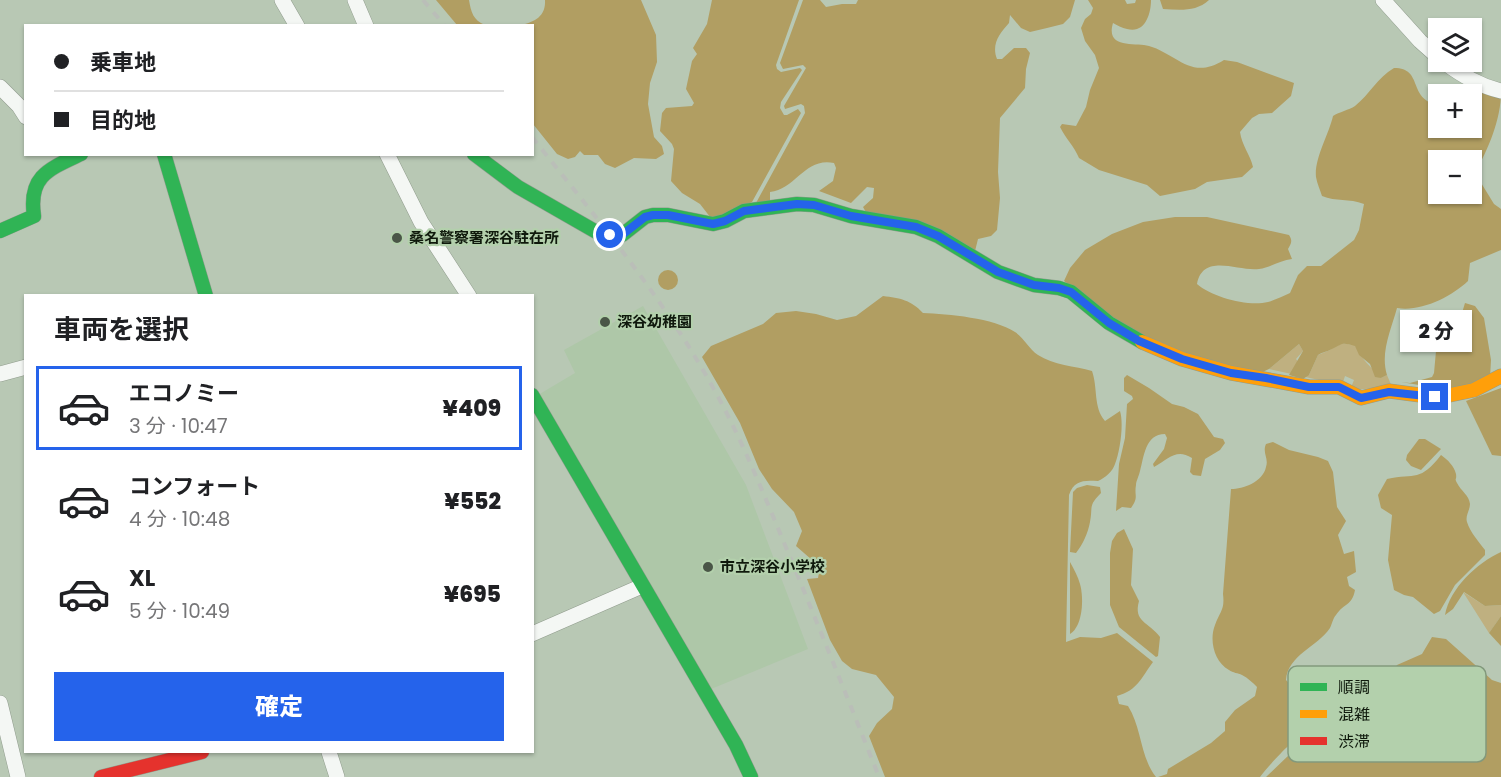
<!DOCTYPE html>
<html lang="ja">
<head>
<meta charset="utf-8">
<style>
	body { margin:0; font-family:Poppins,"Noto Sans JP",sans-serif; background:#f6f6f6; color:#202124; height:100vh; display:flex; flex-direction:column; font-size:22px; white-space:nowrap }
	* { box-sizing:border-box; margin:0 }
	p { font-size:20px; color:#757577 }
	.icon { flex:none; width:33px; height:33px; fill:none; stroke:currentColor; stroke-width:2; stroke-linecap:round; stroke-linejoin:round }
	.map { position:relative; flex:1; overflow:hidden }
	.details { position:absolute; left:24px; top:294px; width:510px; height:459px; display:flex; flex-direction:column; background:#fff; border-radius:0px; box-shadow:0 2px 4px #0004 }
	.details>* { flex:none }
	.guide { position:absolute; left:24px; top:24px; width:510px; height:132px; border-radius:0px; box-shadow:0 2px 4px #0004; display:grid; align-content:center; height:132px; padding:0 30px; background:#fff }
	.buttons { position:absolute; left:1428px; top:18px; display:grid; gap:12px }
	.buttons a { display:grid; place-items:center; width:54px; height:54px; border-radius:0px; background:#fff; box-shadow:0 2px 4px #0004; font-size:30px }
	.end { position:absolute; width:27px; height:27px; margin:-14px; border:8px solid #2563eb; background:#fff; box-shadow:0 0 0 3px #fff }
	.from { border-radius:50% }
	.bubble { position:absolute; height:42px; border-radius:0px; background:#fff; box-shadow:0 2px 4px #0004; font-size:20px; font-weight:800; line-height:42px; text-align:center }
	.guide b { display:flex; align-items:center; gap:21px; height:57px; font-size:22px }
	.guide b+b { border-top:2px solid #e0e0e0 }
	.guide i { width:15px; height:15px; background:#202124 }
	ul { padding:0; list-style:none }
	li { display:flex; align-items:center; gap:18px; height:84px; margin:0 12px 9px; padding:0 18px; border:3px solid transparent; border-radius:0px }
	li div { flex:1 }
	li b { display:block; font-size:22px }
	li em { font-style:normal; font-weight:800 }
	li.current { border-color:#2563eb }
	li>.icon { width:54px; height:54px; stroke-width:1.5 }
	h2 { padding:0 30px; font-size:27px; line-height:72px }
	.action { display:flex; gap:12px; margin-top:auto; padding:12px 30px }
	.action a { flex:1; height:69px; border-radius:0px; background:#2563eb; color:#fff; font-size:24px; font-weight:800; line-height:69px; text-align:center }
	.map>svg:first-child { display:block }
	.built { fill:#aec7a8 }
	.green { fill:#bfb080 }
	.forest { fill:#b19e62; fill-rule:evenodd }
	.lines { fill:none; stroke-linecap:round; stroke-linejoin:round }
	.street-casing { stroke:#909c8d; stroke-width:16 }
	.fast-casing { stroke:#909c8d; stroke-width:15 }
	.slow-casing { stroke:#909c8d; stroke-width:15 }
	.jam-casing { stroke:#909c8d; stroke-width:15 }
	.street { stroke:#f4f7f4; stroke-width:15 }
	.fast { stroke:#30b455; stroke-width:14 }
	.slow { stroke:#ff9f0a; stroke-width:14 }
	.jam { stroke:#e5322d; stroke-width:14 }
	.rail { stroke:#babeb8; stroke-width:4; stroke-dasharray:8 8; stroke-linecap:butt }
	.route { stroke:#2563eb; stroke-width:8 }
	.poi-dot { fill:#4a5647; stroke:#b3d0ac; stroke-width:2 }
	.labels { text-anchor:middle; stroke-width:4.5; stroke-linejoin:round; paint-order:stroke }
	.poi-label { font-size:15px; font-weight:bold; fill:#0f190c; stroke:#b3d0ac; text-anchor:start }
	.key { fill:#b3d0ac; stroke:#82997c; stroke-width:1.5 }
	.key-label { font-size:16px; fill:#0f190c }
</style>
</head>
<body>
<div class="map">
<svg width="1501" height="777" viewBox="0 0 1501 777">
	<rect width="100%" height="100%" fill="#b8c8b4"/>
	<path class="built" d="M643 306 746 485 808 649 711 689 538 395 575 373 564 350Z"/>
	<g class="green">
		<path d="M1340 343 1355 345C1360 358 1372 368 1381 378L1387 375 1392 387 1350 390 1354 380 1345 376 1342 385 1269 369 1299 344 1303 351 1296 359 1309 375 1318 355 1330 350Z"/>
		<path d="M1463 592 1485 606 1501 605V616L1489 633Z"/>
	</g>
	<g class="forest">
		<path d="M436 0H469C471 12 473 20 485 25H457Z"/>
		<path d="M545 0H641L656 35 657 62 650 83 648 104 654 137 662 146 664 154 656 159 634 158 615 168 605 164 598 155H584L580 151 575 157 568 159 557 154 533 124 532 26 521 25C535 22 546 16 545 0Z"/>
		<path d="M712 0H799L776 65 777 69 781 72 800 68 802 70 781 102 780 108 784 115H787L798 109 801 113 752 202 714 222 700 204 682 193 671 181 674 149 672 144 660 131 662 113 666 108 692 106 694 103 686 89 692 61 697 54 693 48 707 24Z"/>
		<path d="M803 0H820L826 7 842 4H856L858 0H1075L1070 17 1063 24 1047 28 1030 32 1021 28 1010 15 1009 23C1000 33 991 44 997 59H1002L1014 48H1026L1030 53 1026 69 1025 88 1000 118 998 172 1000 198 997 230 991 236 978 239 975 251 867 214 863 207 873 198 874 188 867 187 851 203 819 191 833 181 836 168 834 163C805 157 796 189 770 192V205L756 203 805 113 804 106 801 104 785 109 784 106 806 68 803 65 783 69 780 63Z"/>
		<path d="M1088 0H1125L1127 4 1135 3 1136 0H1151C1151 14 1145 34 1127 29 1122 28 1117 25 1113 23 1105 50 1136 42 1149 46 1177 54 1191 81 1224 60L1237 62 1294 83 1291 96 1272 113 1259 114 1252 118 1240 132C1242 146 1250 154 1253 167L1242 177 1207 182 1195 189 1160 196 1147 185 1099 170 1079 158C1074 146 1066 139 1060 127L1062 124 1076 126 1086 107 1090 90 1099 68 1095 55 1085 41 1081 28 1085 19 1091 14 1093 8Z"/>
		<path d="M1160 0H1209C1196 12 1180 10 1163 9Z"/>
		<path d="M1394 68C1424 68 1407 99 1438 105V128H1472V94H1469L1473 91 1474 86 1501 92C1501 120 1488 149 1475 173L1494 204 1501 209V250L1470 263 1468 281C1451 297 1421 312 1397 308 1391 330 1380 353 1387 375L1381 378 1375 377 1370 364 1359 355 1355 346C1341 342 1343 344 1332 349 1327 352 1322 352 1318 355L1309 375 1303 379 1289 375 1303 351 1299 344 1269 369 1258 374 1141 340 1064 281 1070 268 1085 250 1112 234 1143 222 1175 217H1207L1289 235C1293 241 1291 244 1288 249L1292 259C1281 260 1271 267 1259 269 1239 272 1203 252 1197 284 1212 297 1248 307 1268 302 1275 300 1283 296 1290 293L1298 275 1307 266H1321L1354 240 1359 230 1364 204C1349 198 1336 202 1322 196 1320 190 1317 183 1316 177 1314 159 1329 134 1333 116 1339 112 1349 110 1355 106 1370 94 1377 78 1394 68ZM1438 160H1472V194H1438Z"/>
		<circle cx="668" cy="280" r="10"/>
		<path d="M883 296C900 298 911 300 923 313 948 314 994 318 1015 332 1024 338 1029 349 1038 355 1053 365 1075 366 1092 371 1098 388 1093 407 1105 421L1120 411C1124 424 1120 451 1115 464 1113 471 1105 478 1098 481 1084 480 1074 480 1069 495L1066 642 1080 637 1101 638 1117 633 1153 662C1141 678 1138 690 1117 696L1119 704 1128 706C1142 728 1140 757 1156 777H885L869 736 877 723 892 709 894 697 876 675 852 669 842 661 830 640 807 579 818 578 820 567 796 546 802 531 794 512 772 489 759 469 740 423 702 357 711 346 763 324 776 313 796 311 816 314 837 320 856 316Z"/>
		<path d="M1465 303 1475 306 1484 318 1491 360 1490 378 1461 392 1401 382 1410 383 1432 377 1434 373 1436 351H1445L1457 348 1461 341C1458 328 1461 316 1465 303Z"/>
		<path d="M1127 375 1149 388 1172 404 1184 407 1198 414 1214 437 1223 439 1225 443 1220 450 1205 459 1201 476 1193 475 1190 472 1192 458C1176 448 1169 459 1154 467L1153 464 1164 449 1167 438 1165 434C1145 434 1144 457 1140 471 1139 476 1136 481 1136 485 1134 496 1139 497 1131 508L1122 507 1116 511 1119 464 1125 438 1127 404 1133 399 1132 396 1124 391V378Z"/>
		<path d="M1501 388V456L1492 455 1466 401Z"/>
		<path d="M1419 439H1425L1441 449 1421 470 1411 466 1406 460 1407 455Z"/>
		<path d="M1273 442 1289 450 1318 457 1328 461 1333 472 1337 507 1346 521 1338 535 1344 554 1354 551 1356 572 1347 577 1349 586 1355 590C1352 606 1344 603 1336 615 1333 618 1332 624 1330 628 1317 647 1288 655 1286 680L1299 694 1316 698 1351 715 1358 702 1370 693 1382 688 1397 665 1422 654 1432 637 1446 639 1492 680 1501 683V777H1266L1312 733 1336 731 1345 723C1333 725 1319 724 1308 730 1295 737 1269 765 1260 777H1158L1167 774 1168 769 1211 743 1225 731V722L1235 710 1255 696 1257 687C1253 683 1248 678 1242 675 1238 673 1233 673 1229 670 1214 662 1209 640 1215 625 1220 611 1225 610 1223 594L1231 489C1243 489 1263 482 1266 467 1269 458 1262 453 1266 444Z"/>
		<path d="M1441 455C1448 460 1454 466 1456 474 1457 481 1454 477 1457 483 1461 491 1469 495 1470 504 1470 510 1465 516 1467 522 1470 532 1479 542 1485 550V555L1455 585 1440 611 1434 614 1413 597 1404 595 1394 590 1388 560 1392 515 1381 508 1378 495 1387 479C1416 473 1420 482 1441 455Z"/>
		<path d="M1087 485 1100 487 1101 493C1088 506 1093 506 1090 522 1088 533 1083 544 1076 553L1070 552 1073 492 1077 488Z"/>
		<path d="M1124 529 1133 549 1131 585 1139 601C1133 622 1149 622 1160 637L1158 656 1156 657 1119 627 1110 605V553L1112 541 1117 533Z"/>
		<path d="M1501 552V605L1485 606 1464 592 1453 609 1445 615C1450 588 1477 563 1501 552Z"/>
		<path d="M1070 562C1074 569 1078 577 1080 584 1084 598 1083 626 1070 634Z"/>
		<path d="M1501 616V646L1489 633Z"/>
	</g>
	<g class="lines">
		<g class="street-casing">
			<g id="street">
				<path d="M282 0 297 26"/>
				<path d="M355 0 366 26"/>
				<path d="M1383 0 1420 41 1438 57"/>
				<path d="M1444 62C1461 75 1480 86 1501 91"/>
				<path d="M0 87 19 106 26 117"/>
				<path d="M387 154 421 222 469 296"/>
				<path d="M0 374 26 367"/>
				<path d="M532 634 642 586"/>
				<path d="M0 703 18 777"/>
				<path d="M329 752 337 777"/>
			</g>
		</g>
		<g class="fast-casing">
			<g id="fast">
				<path d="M164 154 206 296"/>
				<path d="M474 154 518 187 600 234 622 235 645 217 653 215H668L713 224 725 221 744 211 797 204 814 205 851 216 916 227 938 236 998 272 1034 285 1059 288 1071 292 1109 323 1142 342"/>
				<path d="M0 231 34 216C28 176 49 169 81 154"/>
				<path d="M532 395 736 745 751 777"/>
			</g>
		</g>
		<g class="slow-casing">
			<path id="slow" d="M1142 342 1182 359 1231 373 1309 387H1339L1361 398 1389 391 1435 397 1450 395 1474 390 1501 376"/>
		</g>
		<g class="jam-casing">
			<path id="jam" d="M101 777 202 752"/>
		</g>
		<use href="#street" class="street"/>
		<use href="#fast" class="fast"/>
		<use href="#slow" class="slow"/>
		<use href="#jam" class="jam"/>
		<g class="rail">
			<path d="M423 0 445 26"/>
			<path d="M532 137C595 216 661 295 711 384 740 435 762 490 785 545 817 622 848 699 879 777"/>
		</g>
	</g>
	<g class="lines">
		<path class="route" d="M610 235H622L645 217 653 215H668L713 224 725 221 744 211 797 204 814 205 851 216 916 227 938 236 998 272 1034 285 1059 288 1071 292 1109 323 1139 341 1182 359 1231 373 1266 378 1309 387H1339L1361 398 1389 392 1435 397"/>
	</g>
	<g class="poi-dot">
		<circle cx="397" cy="238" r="6"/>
		<circle cx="605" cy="322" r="6"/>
		<circle cx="708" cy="567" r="6"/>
	</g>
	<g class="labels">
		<g class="poi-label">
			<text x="409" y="243">桑名警察署深谷駐在所</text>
			<text x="617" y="327">深谷幼稚園</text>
			<text x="720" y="572">市立深谷小学校</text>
		</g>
	</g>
	<rect x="1288" y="666" width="198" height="96" rx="9" class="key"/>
	<rect x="1300" y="683" width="27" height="8" fill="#30b455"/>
	<rect x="1300" y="710" width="27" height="8" fill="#ff9f0a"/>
	<rect x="1300" y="737" width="27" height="8" fill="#e5322d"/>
	<g class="key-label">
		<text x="1338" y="693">順調</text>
		<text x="1338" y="720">混雑</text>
		<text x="1338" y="747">渋滞</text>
	</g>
</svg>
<div class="buttons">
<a><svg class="icon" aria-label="layers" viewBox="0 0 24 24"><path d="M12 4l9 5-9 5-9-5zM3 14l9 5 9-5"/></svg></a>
<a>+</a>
<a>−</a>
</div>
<i class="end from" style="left:610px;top:235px"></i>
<i class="end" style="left:1435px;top:397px"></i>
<div class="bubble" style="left:1400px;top:310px;width:72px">2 分</div>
<div class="guide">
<b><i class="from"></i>乗車地</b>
<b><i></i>目的地</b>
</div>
<section class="details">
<h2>車両を選択</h2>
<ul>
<li class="current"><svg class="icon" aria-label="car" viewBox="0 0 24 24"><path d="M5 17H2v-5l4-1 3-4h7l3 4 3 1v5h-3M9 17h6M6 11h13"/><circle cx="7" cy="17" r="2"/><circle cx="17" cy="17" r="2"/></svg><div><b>エコノミー</b><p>3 分 · 10:47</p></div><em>¥409</em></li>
<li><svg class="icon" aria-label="car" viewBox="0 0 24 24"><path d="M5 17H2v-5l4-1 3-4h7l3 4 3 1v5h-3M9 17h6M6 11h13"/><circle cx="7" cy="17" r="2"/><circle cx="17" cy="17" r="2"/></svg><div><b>コンフォート</b><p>4 分 · 10:48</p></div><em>¥552</em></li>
<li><svg class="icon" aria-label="car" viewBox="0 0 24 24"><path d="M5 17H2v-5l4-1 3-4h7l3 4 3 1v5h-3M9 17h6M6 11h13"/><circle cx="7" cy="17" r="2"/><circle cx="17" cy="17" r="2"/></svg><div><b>XL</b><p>5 分 · 10:49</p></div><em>¥695</em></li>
</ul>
<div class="action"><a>確定</a></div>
</section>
</div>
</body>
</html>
